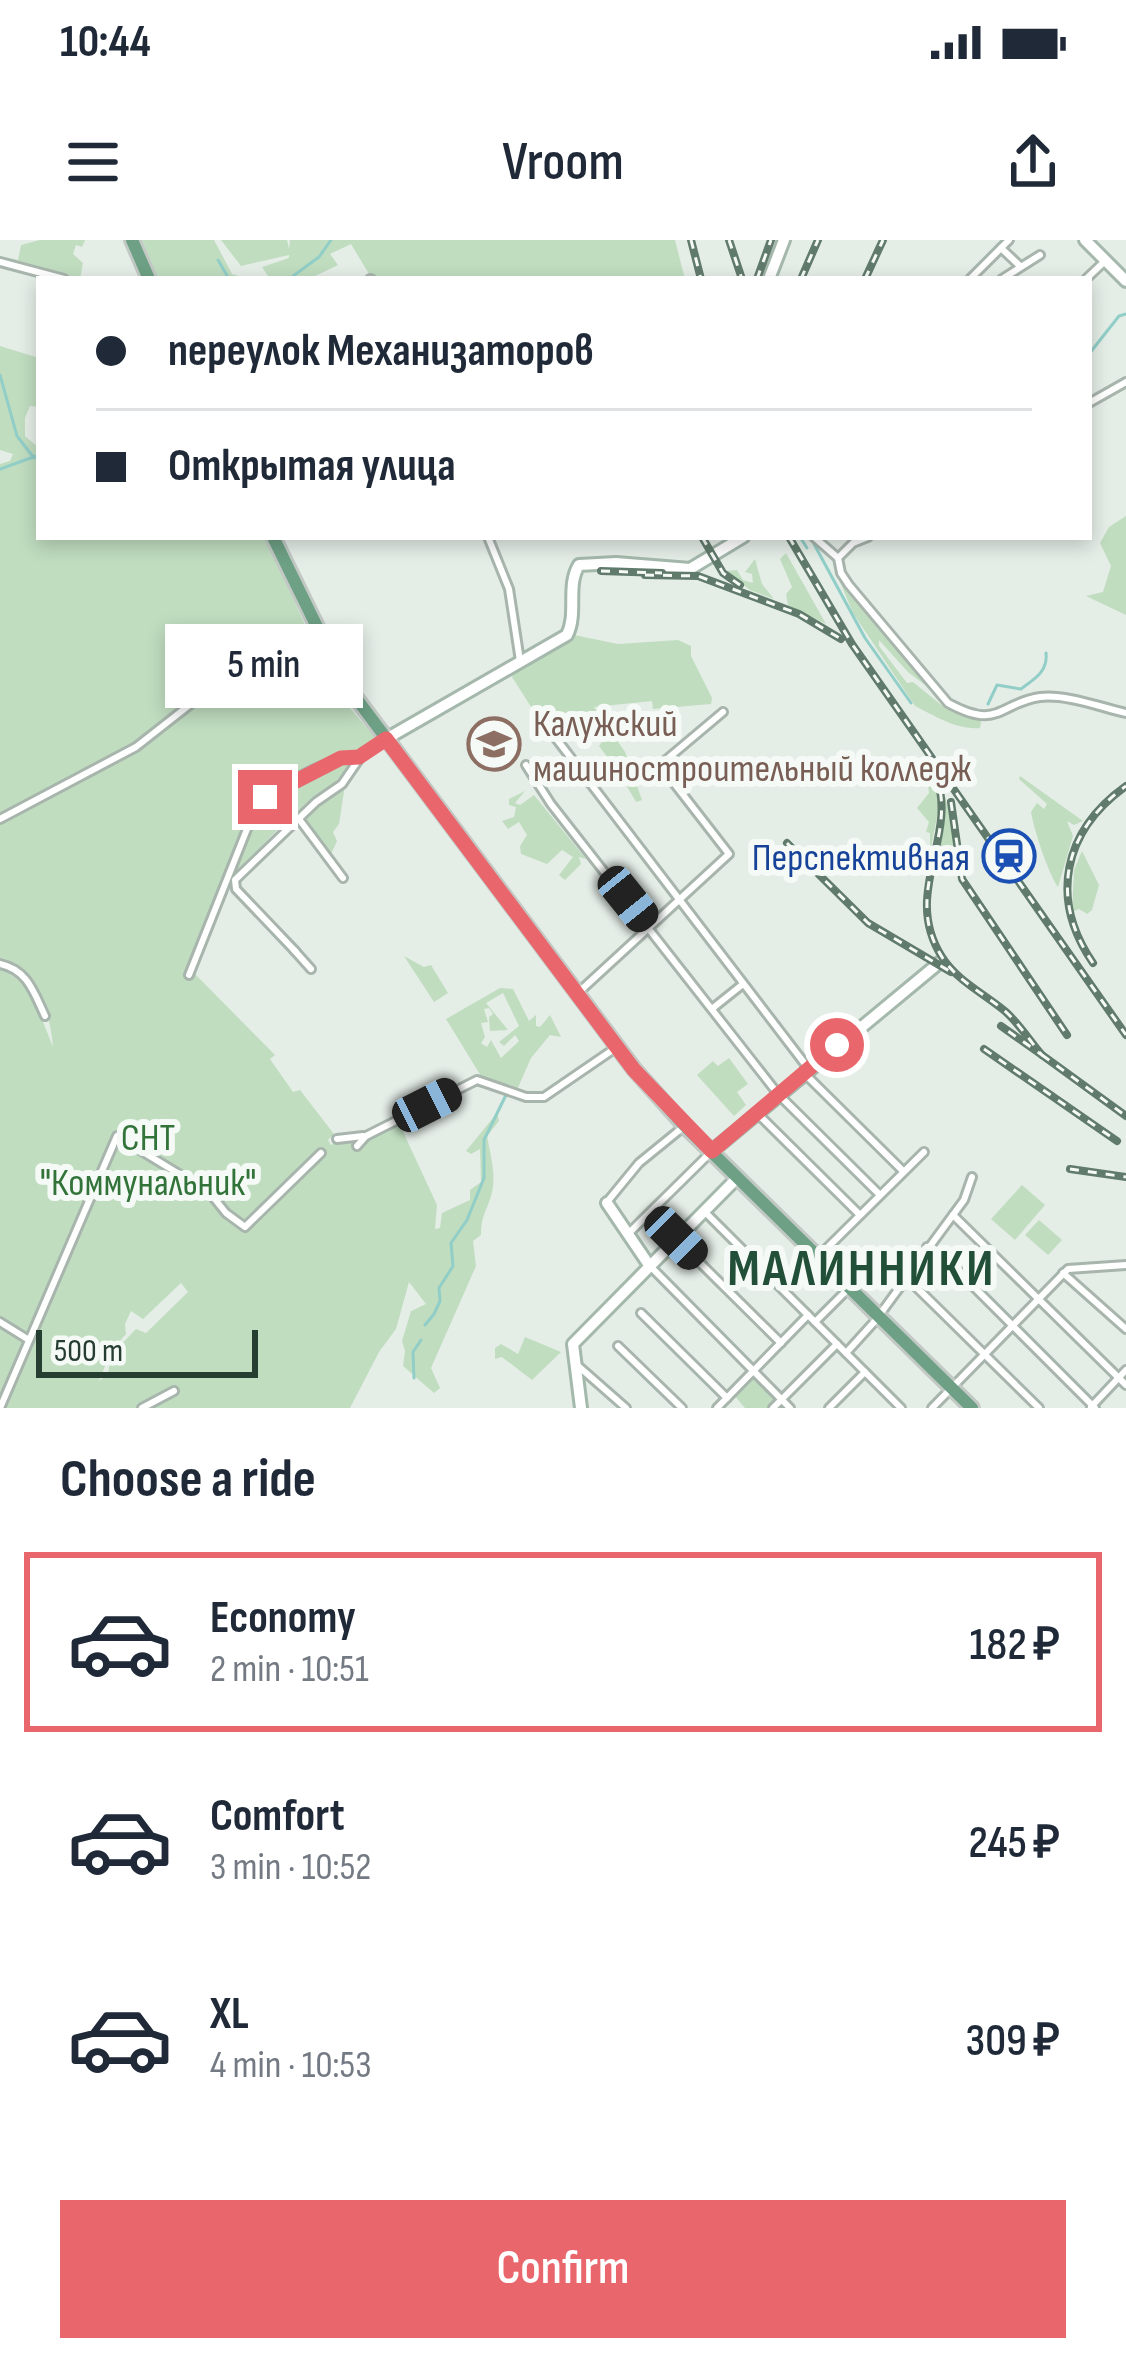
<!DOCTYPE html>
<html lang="en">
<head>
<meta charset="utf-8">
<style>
	body { margin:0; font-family:"Sofia Sans Condensed",sans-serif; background:#f2f2f3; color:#1f2937; height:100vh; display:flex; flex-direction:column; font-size:45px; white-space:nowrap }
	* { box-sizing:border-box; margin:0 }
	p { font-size:39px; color:#747a83 }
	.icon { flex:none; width:66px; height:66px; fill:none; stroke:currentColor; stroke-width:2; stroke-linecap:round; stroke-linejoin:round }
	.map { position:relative; height:1168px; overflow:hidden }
	.details { display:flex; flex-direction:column; background:#fff; flex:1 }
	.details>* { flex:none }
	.banner { position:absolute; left:36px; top:36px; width:1056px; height:264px; border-radius:0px; box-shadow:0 6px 18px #0003; display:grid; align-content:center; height:264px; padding:0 60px; background:#fff }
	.scale { position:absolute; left:36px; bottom:30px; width:222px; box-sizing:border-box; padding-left:12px; border:6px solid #253e31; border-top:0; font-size:33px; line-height:42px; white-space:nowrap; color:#253e31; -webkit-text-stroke:9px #f6faf7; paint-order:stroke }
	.end { position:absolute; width:54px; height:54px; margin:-27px; border:15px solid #e9676c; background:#fff; box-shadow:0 0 0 6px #fff }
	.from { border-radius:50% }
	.bubble { position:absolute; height:84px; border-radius:0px; background:#fff; box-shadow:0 6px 18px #0003; font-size:39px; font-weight:600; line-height:84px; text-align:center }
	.car { position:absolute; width:36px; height:72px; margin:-36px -18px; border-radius:15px; box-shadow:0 0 9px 3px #0007; background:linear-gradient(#222 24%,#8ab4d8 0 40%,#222 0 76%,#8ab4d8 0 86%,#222 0) }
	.banner b { display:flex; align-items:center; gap:42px; height:114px; font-size:45px }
	.banner b+b { border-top:3px solid #e0e1e3 }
	.banner i { width:30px; height:30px; background:#1f2937 }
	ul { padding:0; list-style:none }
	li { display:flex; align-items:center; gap:36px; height:180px; margin:0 24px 18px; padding:0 36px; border:6px solid transparent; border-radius:0px }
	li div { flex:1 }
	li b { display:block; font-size:45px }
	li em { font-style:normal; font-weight:600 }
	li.active { border-color:#e9676c }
	li>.icon { width:108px; height:108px; stroke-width:1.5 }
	h2 { padding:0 60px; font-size:54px; line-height:144px }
	.cta { display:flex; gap:24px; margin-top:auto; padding:24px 60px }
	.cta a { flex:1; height:138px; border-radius:0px; background:#e9676c; color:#fff; font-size:48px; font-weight:600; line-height:138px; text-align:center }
	.status { display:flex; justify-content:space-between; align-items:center; height:84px; padding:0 60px; background:#fff; direction:ltr }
	.status svg { height:33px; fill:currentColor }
	header { display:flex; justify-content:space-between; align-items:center; height:156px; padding:0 60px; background:#fff; font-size:54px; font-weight:600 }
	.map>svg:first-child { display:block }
	.green { fill:#c0ddc0; fill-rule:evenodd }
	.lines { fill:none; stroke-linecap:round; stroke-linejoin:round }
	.stream { stroke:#91cec7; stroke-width:3 }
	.street-casing { stroke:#a8b5ad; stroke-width:12 }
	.secondary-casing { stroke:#a4b8ac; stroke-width:16 }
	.primary-casing { stroke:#c2c9c5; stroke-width:18 }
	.street { stroke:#fff; stroke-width:6 }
	.secondary { stroke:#fff; stroke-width:10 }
	.primary { stroke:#6da084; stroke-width:12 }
	.rail-casing { stroke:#607a6b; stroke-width:8 }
	.rail { stroke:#f6faf7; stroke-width:3; stroke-dasharray:9; stroke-linecap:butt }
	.route { stroke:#e9676c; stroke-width:15 }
	.labels { text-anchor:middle; stroke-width:12; stroke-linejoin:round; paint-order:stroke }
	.education-label { font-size:39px; fill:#785e54; stroke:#f6faf7; text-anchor:start }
	.transit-label { font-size:39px; fill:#164399; stroke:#f6faf7; text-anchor:end }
	.park-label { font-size:39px; fill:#327339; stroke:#f6faf7 }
	.district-label { font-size:51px; font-weight:bold; letter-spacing:3px; fill:#224f38; stroke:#f6faf7 }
</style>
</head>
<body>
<div class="status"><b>10:44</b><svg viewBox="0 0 49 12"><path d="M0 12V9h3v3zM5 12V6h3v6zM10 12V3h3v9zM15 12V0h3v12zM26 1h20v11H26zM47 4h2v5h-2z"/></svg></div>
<header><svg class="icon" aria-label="menu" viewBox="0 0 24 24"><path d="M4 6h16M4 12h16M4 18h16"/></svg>Vroom<svg class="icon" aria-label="share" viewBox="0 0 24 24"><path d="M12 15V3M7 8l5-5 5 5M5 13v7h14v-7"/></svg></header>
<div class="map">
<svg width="1126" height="1168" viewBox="0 0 1126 1168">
	<rect width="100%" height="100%" fill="#e5ede7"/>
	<g class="green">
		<path d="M40 0H85L82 7 76 5 73 14 83 23 80 39 0 20V16L18 20 21 5Z"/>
		<path d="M142 0H214L232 34 249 39H158Z"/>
		<path d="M221 0H287L289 9 290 0H675L685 39H372L351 4 330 14 338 25 309 39H290L288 36 286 39H270L262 27 289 18V15L241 26Z"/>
		<path d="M0 106 39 118V167L30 166 25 178V196L39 208V297H266L333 448 375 497 335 542 288 579 229 639 191 730 275 815 270 819 293 852 300 850 334 894 328 900 331 905 342 899 354 904 399 883 437 965 435 989 440 988 442 973 470 960V950L481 942 480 909 471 914 466 911 497 873 499 881 487 896C490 913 495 929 493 947 490 967 481 972 481 995L473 1001 476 1026 431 1128 440 1148 434 1153 403 1126 405 1111 402 1101 411 1071 426 1064 409 1042 396 1089 379 1112 350 1168H0V727L30 749 53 807C50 770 37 735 0 722V224L10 221 13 214 0 210ZM181 1043 188 1052 146 1093 136 1089 111 1115 108 1134 99 1141 111 1111 126 1094 125 1084 131 1071 143 1079Z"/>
		<path d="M1126 276V375L1086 356 1103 352 1111 326 1100 303 1109 287Z"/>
		<path d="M786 313 826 384 788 365 786 354 792 347 780 319Z"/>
		<path d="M755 319 762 344 774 359 750 350 726 331 737 330 743 340 753 343 752 334 745 332Z"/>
		<path d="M838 337 934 452 908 432 879 400V406L907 443 913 442 945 468 982 477 980 488C957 490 935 476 915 466L853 373Z"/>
		<path d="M574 395 618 404 678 400 691 406V416L712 458 711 464 653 469 652 461 594 467 625 512 642 560 636 562 621 536 628 529 620 518 611 522 599 506 604 499 589 480 582 479 551 498 512 437 515 428Z"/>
		<path d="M1020 536 1083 581 1074 585 1067 581 1073 596 1058 647C1048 633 1034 590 1031 572L1037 563 1044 569 1047 564 1019 539Z"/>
		<path d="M935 541 940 561 930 613V593L926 592 929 582 917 568 929 553 928 544Z"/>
		<path d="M345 545 339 584 333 592 337 601 331 614 305 578 317 565Z"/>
		<path d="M525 551 515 563 520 565 534 555 586 619 579 617 581 624 565 640 559 635 573 617 562 610 547 624 521 614 520 606 527 595 519 582 508 589 502 581 514 577 516 567 509 565V559Z"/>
		<path d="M945 557 953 586 954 620H934L945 580Z"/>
		<path d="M1082 611 1099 645 1092 670 1087 674 1079 669 1072 672 1074 630Z"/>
		<path d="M404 716 424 727 431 725 448 753 434 762Z"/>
		<path d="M500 748 513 749 529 781 536 775V786L540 787 550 775 561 797 550 795 531 818 517 850 481 836 446 779ZM503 753 519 786 499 802 504 806 515 795 519 801 501 818 491 800 487 807 481 803 485 797 481 783 488 782 484 769 489 768 493 774 489 777 490 791 508 790 486 763Z"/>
		<path d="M729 818 748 844 737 852 746 865 734 876 697 835 713 821 718 826Z"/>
		<path d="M1022 945 1045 965 1015 1000 991 979Z"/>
		<path d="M1039 980 1062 1000 1048 1015 1025 995Z"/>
		<path d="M525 1097 561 1112 532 1140 502 1117 495 1119V1108L501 1104 518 1114Z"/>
		<path d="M752 1136 776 1158 769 1168H745L734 1155Z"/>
	</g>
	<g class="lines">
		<g class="stream">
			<path d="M218 20 229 39"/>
			<path d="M289 39 319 17 331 0"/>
			<path d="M1089 114 1119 76 1126 74"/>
			<path d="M0 135 17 196 34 218"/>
			<path d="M0 229 39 215"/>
			<path d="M800 297 807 308"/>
			<path d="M814 304 865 398 911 463"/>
			<path d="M988 464 997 445 1021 449C1034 439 1048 432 1046 413"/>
			<path d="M425 1085 434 1074 440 1061 439 1048 453 1026 451 1003 467 980 484 938V900L506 855"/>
			<path d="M414 1138 413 1112 421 1100"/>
		</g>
		<g class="street-casing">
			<g id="street">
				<path d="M1001 8 1020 26"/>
				<path d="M0 22 64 39"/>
				<path d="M370 39H371"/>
				<path d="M970 39 1009 0"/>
				<path d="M1002 39 1040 15"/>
				<path d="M1086 39 1105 21"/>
				<path d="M1089 163 1126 142"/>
				<path d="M488 297 509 349 520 421"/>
				<path d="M814 297 838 318 841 333 849 345 948 463C999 491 999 463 1040 457 1066 454 1100 467 1126 473"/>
				<path d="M838 318 853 303 868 297"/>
				<path d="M555 497 808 828"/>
				<path d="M526 525 551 564 778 854 880 955"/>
				<path d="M0 579 136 507 229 434 314 389"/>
				<path d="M299 579 343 638"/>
				<path d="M294 710 311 729"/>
				<path d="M296 712 236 649 235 640 316 562 342 544 364 512 386 499"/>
				<path d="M0 724C28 730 34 753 45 776"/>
				<path d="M189 735 255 569C273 548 332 515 359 517"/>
				<path d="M580 751 729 614 660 525 723 472"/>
				<path d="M713 768 743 744"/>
				<path d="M803 832 903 931"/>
				<path d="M758 874 860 975"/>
				<path d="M337 899 363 896"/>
				<path d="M357 906 366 896 477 840 526 857H544L614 809"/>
				<path d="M607 962 639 923 682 888"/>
				<path d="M704 971 901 1168"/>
				<path d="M953 975 1126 1145"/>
				<path d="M629 993 709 914"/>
				<path d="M677 1000 781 1103"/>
				<path d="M927 1007 952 1025 1095 1168"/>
				<path d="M819 1016 924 912"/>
				<path d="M651 1027 790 1168"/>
				<path d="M1063 1033 1126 1089"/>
				<path d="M905 1036 1039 1168"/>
				<path d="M641 1073 727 1158"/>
				<path d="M0 1082 29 1100"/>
				<path d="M815 1082 850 1047"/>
				<path d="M618 1106 682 1168"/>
				<path d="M846 1113 875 1081 964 960 972 937"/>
				<path d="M577 1125 626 1168"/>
				<path d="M1091 1167 1126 1130"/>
				<path d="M0 1168 117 896 210 953 226 973 245 987 321 913"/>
				<path d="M142 1168 174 1151"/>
				<path d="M717 1168 808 1075"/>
				<path d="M773 1168 837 1104"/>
				<path d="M829 1168 865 1132"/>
				<path d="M932 1168 1068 1029 1126 1025"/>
			</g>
		</g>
		<g class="secondary-casing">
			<g id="secondary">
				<path d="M1085 0 1126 41"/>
				<path d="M769 39 784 0"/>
				<path d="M386 499 567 395C578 373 566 346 579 325L616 323 690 329 743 297"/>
				<path d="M712 911 939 723"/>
				<path d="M607 963 649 1025"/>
				<path d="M581 1168 573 1104 738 937"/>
			</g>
		</g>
		<g class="primary-casing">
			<g id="primary">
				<path d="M132 0 149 39"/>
				<path d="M273 297 344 442 634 829 684 885 972 1168"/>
			</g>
		</g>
		<use href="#street" class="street"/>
		<use href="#secondary" class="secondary"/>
		<use href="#primary" class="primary"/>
		<g class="rail-casing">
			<g id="rail">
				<path d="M691 0 701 39"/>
				<path d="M729 0 742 39"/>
				<path d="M757 39 771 0"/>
				<path d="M801 39 818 0"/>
				<path d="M865 39 883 0"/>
				<path d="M702 297 723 333 740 345"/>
				<path d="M789 297 852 404 1126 795"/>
				<path d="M601 331 662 333"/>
				<path d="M645 335 698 336 799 374 841 399"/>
				<path d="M936 535C959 598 901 652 942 717 957 741 985 754 1006 772 1020 785 1030 801 1042 815L1001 786"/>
				<path d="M951 562 962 639 1067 795"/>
				<path d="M787 603 868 683 951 732"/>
				<path d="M1093 723C1049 659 1063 591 1126 546"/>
				<path d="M984 809 1117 901"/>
				<path d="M1042 815 1126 876"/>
				<path d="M1070 929 1126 937"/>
			</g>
		</g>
		<use href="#rail" class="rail"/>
	</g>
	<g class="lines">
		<path class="route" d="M265 557 341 518 359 517 386 499 634 830 712 911 837 805"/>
	</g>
	<defs>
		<g id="university-ring" transform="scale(2.7)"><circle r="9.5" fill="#f6faf7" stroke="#8d6e63" stroke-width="1.5"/><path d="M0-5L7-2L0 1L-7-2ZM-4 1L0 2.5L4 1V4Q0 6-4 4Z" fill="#8d6e63"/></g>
		<g id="station-ring" transform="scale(2.7)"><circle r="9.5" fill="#f6faf7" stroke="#1a4fb4" stroke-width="1.5"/><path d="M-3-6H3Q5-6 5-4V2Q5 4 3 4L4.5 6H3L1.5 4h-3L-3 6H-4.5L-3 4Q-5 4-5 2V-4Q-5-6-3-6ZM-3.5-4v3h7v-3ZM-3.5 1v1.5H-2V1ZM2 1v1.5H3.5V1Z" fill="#1a4fb4"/></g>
	</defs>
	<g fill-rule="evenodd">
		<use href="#university-ring" x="494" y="504"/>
		<use href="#station-ring" x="1009" y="616"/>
	</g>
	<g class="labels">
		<g class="education-label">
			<text x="533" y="496">Калужский<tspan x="533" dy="45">машиностроительный колледж</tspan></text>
		</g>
		<g class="transit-label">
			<text x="970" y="630">Перспективная</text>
		</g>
		<g class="park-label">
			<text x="148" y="910">СНТ<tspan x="148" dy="45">"Коммунальник"</tspan></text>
		</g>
		<g class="district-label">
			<text x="862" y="1045">МАЛИННИКИ</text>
		</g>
	</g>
</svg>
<div class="scale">500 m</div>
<i class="end from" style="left:837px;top:805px"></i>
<i class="end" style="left:265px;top:557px"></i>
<div class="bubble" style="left:165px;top:384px;width:198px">5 min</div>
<i class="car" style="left:628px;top:659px;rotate:141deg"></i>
<i class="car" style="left:427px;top:865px;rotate:63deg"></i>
<i class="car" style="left:676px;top:998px;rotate:135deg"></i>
<div class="banner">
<b><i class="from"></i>переулок Механизаторов</b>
<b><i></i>Открытая улица</b>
</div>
</div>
<section class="details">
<h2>Choose a ride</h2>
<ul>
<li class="active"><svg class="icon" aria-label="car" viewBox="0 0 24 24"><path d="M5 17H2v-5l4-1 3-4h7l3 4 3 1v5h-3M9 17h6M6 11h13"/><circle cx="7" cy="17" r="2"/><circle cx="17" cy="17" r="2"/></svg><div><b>Economy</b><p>2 min · 10:51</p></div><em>182 ₽</em></li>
<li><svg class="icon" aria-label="car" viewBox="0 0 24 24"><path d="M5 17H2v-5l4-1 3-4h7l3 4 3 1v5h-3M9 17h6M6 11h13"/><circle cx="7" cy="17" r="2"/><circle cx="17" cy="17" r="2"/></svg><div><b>Comfort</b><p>3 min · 10:52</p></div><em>245 ₽</em></li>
<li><svg class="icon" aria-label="car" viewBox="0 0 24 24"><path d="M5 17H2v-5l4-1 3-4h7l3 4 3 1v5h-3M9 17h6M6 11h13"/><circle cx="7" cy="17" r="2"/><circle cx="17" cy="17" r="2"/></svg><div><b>XL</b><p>4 min · 10:53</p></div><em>309 ₽</em></li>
</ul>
<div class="cta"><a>Confirm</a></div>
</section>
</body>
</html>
